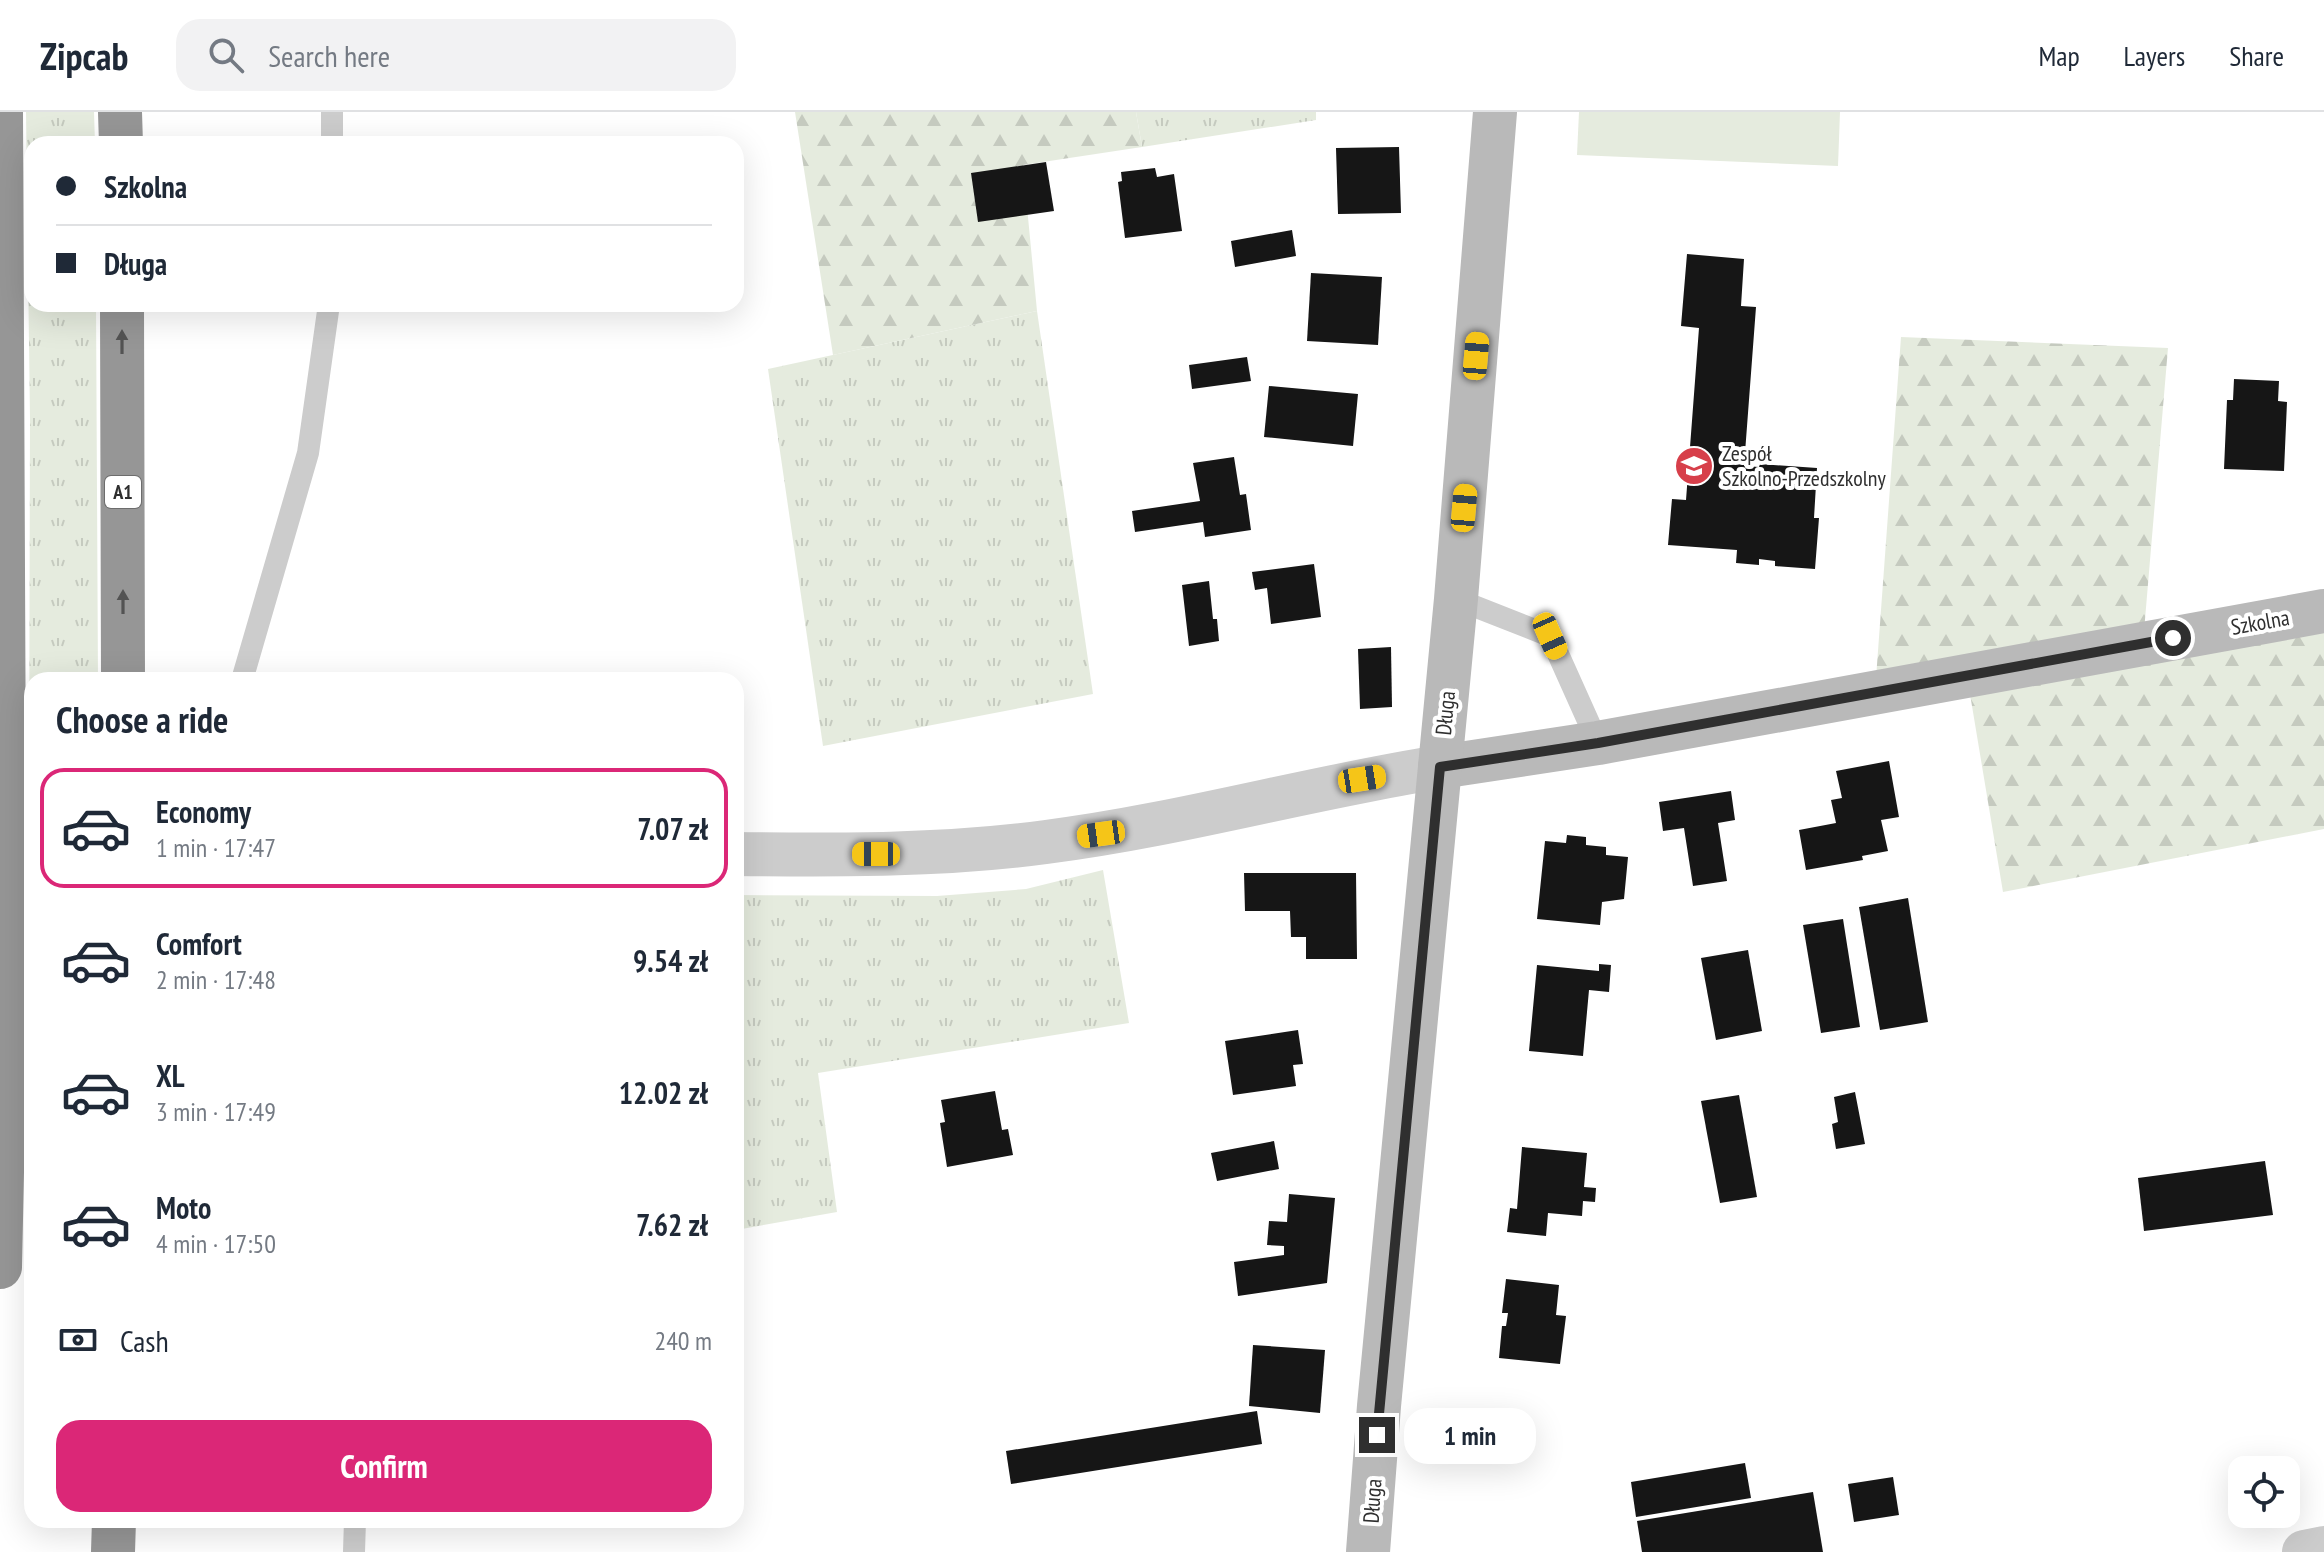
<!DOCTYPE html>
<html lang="en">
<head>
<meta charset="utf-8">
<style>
	body { margin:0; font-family:"PT Sans Narrow",sans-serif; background:#f2f2f3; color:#1f2937; height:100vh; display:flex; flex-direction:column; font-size:30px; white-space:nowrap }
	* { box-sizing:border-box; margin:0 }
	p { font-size:26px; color:#747a83 }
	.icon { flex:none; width:44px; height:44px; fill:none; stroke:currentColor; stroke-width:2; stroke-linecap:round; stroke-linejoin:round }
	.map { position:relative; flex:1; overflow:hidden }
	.panel { position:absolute; left:24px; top:560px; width:720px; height:856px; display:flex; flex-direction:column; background:#fff; border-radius:24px; box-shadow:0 8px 32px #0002 }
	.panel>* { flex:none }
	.guide { position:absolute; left:24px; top:24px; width:720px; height:176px; border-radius:24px; box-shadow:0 8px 32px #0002; display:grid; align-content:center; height:176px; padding:0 32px; background:#fff }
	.buttons { position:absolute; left:2228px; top:1344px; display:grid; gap:16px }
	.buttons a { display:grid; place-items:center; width:72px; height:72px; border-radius:16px; background:#fff; box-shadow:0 8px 32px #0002; font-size:40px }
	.end { position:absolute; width:36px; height:36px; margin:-18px; border:10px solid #2f2f2f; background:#fff; box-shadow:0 0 0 4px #fff }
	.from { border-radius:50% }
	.bubble { position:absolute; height:56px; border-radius:24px; background:#fff; box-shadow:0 8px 32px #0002; font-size:26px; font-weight:700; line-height:56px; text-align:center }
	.car { position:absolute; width:24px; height:48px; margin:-24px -12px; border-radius:10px; box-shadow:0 0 6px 2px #0007; background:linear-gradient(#f5c518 24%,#345 0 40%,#f5c518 0 76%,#345 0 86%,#f5c518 0) }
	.guide b { display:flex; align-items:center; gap:28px; height:76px; font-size:30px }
	.guide b+b { border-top:2px solid #e0e1e3 }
	.guide i { width:20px; height:20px; background:#1f2937 }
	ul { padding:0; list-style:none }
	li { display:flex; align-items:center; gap:24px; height:120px; margin:0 16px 12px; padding:0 16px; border:4px solid transparent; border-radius:24px }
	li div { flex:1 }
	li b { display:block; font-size:30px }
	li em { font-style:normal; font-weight:700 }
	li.selected { border-color:#db2777 }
	li>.icon { width:72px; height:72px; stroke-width:1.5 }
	h2 { padding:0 32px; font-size:36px; line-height:96px }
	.pay { display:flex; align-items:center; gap:20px; height:88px; padding:0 32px; font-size:30px }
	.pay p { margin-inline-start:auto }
	.button { display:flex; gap:16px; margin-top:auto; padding:16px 32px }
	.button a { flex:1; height:92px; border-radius:24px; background:#db2777; color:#fff; font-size:32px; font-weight:700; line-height:92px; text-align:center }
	header { display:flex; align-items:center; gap:48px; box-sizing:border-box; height:112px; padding:0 40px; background:#fff; border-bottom:2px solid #e0e1e3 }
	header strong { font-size:38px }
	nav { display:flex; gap:44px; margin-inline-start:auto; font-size:28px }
	.search { width:560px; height:72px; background:#f2f2f3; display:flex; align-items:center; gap:20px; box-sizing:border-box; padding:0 28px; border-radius:24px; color:#747a83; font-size:30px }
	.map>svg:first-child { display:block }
	.grass { fill:url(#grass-tufts) }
	.forest { fill:url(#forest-firs) }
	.garden { fill:#e5ebde }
	.building { fill:#161616 }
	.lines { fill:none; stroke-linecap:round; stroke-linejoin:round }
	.lane { stroke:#ccc; stroke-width:22 }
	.street { stroke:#ccc; stroke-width:44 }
	.secondary { stroke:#b9b9b9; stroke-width:44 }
	.highway { stroke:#969696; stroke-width:44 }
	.oneway { fill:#535353 }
	.route { stroke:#2f2f2f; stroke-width:10 }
	.labels { text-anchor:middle; stroke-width:8; stroke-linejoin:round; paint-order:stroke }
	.shield { fill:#fff; stroke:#6d6d6d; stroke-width:2 }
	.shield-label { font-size:20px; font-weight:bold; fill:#2f2f2f }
	.poi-label { font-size:22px; fill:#2f2f2f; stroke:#fff; text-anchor:start }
	.street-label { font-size:22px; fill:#2f2f2f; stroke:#fff }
</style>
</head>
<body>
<header>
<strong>Zipcab</strong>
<div class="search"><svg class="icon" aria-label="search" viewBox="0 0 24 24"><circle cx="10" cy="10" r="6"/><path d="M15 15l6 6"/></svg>Search here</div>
<nav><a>Map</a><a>Layers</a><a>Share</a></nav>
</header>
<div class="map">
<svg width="2324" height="1440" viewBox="0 0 2324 1440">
	<defs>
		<pattern id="grass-tufts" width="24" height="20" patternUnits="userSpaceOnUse" patternTransform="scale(2)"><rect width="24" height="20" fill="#e5ebde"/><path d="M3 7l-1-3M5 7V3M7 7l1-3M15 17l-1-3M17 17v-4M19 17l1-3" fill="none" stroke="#c5cabf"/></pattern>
		<pattern id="forest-firs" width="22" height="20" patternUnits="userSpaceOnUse" patternTransform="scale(2)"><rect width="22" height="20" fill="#e5ebde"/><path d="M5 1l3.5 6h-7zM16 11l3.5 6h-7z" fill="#c5cabf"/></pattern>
	</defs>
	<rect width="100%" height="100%" fill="#fff"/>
	<g class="grass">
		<path d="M26 0H94L95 32H32V192H96L98 568H32V709H29L30 307Z"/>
		<path d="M1136 0H1316V8L1142 35Z"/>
		<path d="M1037 199 1093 582 823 634 768 257Z"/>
		<path d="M1103 758 1129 911 818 961 837 1100 736 1118V783L937 784 1026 777Z"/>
	</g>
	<g class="forest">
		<path d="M795 0H1136L1142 35 1023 53 1037 199 833 243Z"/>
		<path d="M1901 225 2168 236 2143 531 2324 499V717L2003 780 1967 564 1875 580Z"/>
	</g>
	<path class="garden" d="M1579 0H1840L1838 54 1577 43Z"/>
	<g class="building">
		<path d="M1399 35 1401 101 1338 102 1336 36Z"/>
		<path d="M1046 50 1054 99 978 110 971 61Z"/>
		<path d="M1155 56 1157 65 1174 62 1182 119 1125 126 1118 70 1122 69 1121 60Z"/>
		<path d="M1292 118 1296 144 1235 155 1231 129Z"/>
		<path d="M1687 142 1744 147 1741 194 1756 195 1744 354 1759 355 1760 352 1817 356 1814 406H1819L1815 457 1775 454V449L1759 447V453L1736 451 1737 438 1668 433 1672 387 1686 388 1699 216 1681 214Z"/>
		<path d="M1311 161 1382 165 1378 233 1307 229Z"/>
		<path d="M1247 245 1251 269 1192 277 1189 253Z"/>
		<path d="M2234 267 2279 269 2278 289 2287 290 2284 359 2224 357 2227 288H2233Z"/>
		<path d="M1269 274 1358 282 1353 334 1264 325Z"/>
		<path d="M1234 345 1240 383 1246 382 1251 418 1205 425 1203 410 1135 420 1132 399 1200 389 1193 351Z"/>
		<path d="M1314 452 1321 505 1271 512 1267 476 1255 478 1252 460Z"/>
		<path d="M1209 469 1213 507H1217L1219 529 1189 534 1182 473Z"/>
		<path d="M1391 535 1392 595 1360 597 1358 537Z"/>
		<path d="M1889 649 1899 705 1881 708 1888 739 1862 744 1863 748 1806 758 1799 718 1836 711 1831 688 1842 686 1836 659Z"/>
		<path d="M1731 679 1735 708 1718 711 1727 769 1693 774 1684 716 1663 719 1659 690Z"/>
		<path d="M1567 723 1586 725V733L1606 735V743L1628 745 1624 787 1602 790 1600 813 1537 807 1545 729 1566 731Z"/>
		<path d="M1244 761H1356L1357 847H1306V825H1291L1290 799H1245Z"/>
		<path d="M1908 786 1928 910 1880 918 1859 795Z"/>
		<path d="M1843 807 1860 915 1821 921 1803 813Z"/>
		<path d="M1748 838 1762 919 1716 928 1701 846Z"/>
		<path d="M1599 852 1611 853 1609 880 1589 878 1583 944 1529 939 1537 853 1599 859Z"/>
		<path d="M1298 918 1303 952 1293 953 1296 974 1233 983 1225 929Z"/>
		<path d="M995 979 1002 1018 1008 1017 1013 1043 947 1055 940 1011 945 1010 941 988Z"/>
		<path d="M1855 980 1865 1032 1836 1037 1832 1012 1838 1010 1834 985Z"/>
		<path d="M1739 983 1757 1085 1720 1091 1701 989Z"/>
		<path d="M1274 1029 1279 1057 1217 1069 1211 1041Z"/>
		<path d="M1522 1035 1587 1041 1584 1075 1596 1076 1595 1090 1583 1089 1582 1104 1548 1101 1546 1124 1507 1120 1510 1096 1517 1097Z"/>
		<path d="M2265 1049 2273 1103 2144 1119 2138 1066Z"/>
		<path d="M1289 1082 1335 1086 1327 1171 1238 1184 1234 1150 1284 1143V1134L1267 1133 1269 1109 1287 1110Z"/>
		<path d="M1506 1167 1559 1173 1556 1203 1566 1204 1560 1252 1499 1246 1502 1214H1506L1508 1201H1502Z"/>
		<path d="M1253 1233 1325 1238 1320 1301 1249 1294Z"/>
		<path d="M1257 1299 1262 1332 1011 1372 1006 1339Z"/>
		<path d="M1745 1351 1751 1386 1636 1405 1631 1370Z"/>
		<path d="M1893 1365 1899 1403 1854 1410 1848 1372Z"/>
		<path d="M1813 1380 1823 1440H1642L1637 1409Z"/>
	</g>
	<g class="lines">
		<g class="lane">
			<path d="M332 32V0"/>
			<path d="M1456 487 1550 524 1598 631"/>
			<path d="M242 568 308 341 329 192"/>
			<path d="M354 1440 355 1408"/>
		</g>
		<g class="street">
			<path d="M0 735H32"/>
			<path d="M736 742C839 743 943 744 1046 730 1179 713 1308 676 1440 655"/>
			<path d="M2304 1440 2324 1436"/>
		</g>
		<g class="secondary">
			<path d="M1440 655 1598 631 2324 499"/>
			<path d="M1368 1440 1379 1294 1456 487 1495 0"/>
		</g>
		<g class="highway">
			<path d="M120 0 121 32"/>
			<path d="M122 192 123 568"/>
			<path d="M0 1155 5 917 1 0"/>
			<path d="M113 1440 114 1408"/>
		</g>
	</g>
	<defs><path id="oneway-solid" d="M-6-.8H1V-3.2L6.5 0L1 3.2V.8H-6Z" transform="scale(2)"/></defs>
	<g class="oneway">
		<use href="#oneway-solid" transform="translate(122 230) rotate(-90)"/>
		<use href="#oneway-solid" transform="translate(123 490) rotate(-90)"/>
	</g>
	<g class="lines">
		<path class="route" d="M1377 1323 1440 655 1598 631 2173 526"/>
	</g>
	<defs>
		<g id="school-disc" transform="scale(2)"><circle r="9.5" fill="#d73f4a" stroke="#fff"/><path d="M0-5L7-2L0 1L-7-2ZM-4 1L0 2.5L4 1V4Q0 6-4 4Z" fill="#fff"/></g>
	</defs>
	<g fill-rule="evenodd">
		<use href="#school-disc" x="1694" y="354"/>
	</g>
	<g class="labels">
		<rect class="shield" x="105" y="364" width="36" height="32" rx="6"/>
		<g class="shield-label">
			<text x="123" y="387">A1</text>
		</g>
		<g class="poi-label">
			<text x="1722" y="349">Zespół<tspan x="1722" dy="25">Szkolno-Przedszkolny</tspan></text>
		</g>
		<g class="street-label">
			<text transform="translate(2260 510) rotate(-10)" y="8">Szkolna</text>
			<text transform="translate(1445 601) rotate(-84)" y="8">Długa</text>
			<text transform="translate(1372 1389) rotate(-86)" y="8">Długa</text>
		</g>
	</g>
</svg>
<div class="buttons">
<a><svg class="icon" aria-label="locate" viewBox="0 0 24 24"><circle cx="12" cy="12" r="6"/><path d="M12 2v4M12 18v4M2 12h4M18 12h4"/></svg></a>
</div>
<i class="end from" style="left:2173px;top:526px"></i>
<i class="end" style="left:1377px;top:1323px"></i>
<div class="bubble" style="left:1404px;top:1296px;width:132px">1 min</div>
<i class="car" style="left:1476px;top:244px;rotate:5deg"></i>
<i class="car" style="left:1464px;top:396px;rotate:5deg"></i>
<i class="car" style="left:1550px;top:524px;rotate:156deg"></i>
<i class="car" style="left:1362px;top:667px;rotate:81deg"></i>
<i class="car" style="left:1101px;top:722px;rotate:262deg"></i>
<i class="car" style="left:876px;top:742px;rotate:270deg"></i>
<div class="guide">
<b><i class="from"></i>Szkolna</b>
<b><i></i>Długa</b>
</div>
<section class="panel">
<h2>Choose a ride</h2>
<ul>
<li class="selected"><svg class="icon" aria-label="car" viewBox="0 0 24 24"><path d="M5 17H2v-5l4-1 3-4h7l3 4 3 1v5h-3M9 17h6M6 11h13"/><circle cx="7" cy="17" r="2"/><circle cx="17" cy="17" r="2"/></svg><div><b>Economy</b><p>1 min · 17:47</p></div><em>7.07 zł</em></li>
<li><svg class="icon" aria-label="car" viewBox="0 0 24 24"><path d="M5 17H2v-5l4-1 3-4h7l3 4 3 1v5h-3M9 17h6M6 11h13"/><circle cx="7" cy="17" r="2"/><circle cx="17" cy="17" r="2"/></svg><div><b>Comfort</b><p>2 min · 17:48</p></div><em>9.54 zł</em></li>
<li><svg class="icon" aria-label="car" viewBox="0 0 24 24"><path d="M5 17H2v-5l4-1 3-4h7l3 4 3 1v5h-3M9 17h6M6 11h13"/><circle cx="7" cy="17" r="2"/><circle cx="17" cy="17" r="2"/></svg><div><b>XL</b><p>3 min · 17:49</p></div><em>12.02 zł</em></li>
<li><svg class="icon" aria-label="car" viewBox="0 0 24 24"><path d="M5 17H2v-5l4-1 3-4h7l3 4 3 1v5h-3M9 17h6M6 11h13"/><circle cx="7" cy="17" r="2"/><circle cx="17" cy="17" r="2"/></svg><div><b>Moto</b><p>4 min · 17:50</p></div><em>7.62 zł</em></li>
</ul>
<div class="pay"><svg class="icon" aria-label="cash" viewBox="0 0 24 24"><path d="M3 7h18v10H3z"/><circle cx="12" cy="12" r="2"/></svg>Cash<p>240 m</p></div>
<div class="button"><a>Confirm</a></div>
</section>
</div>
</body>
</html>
